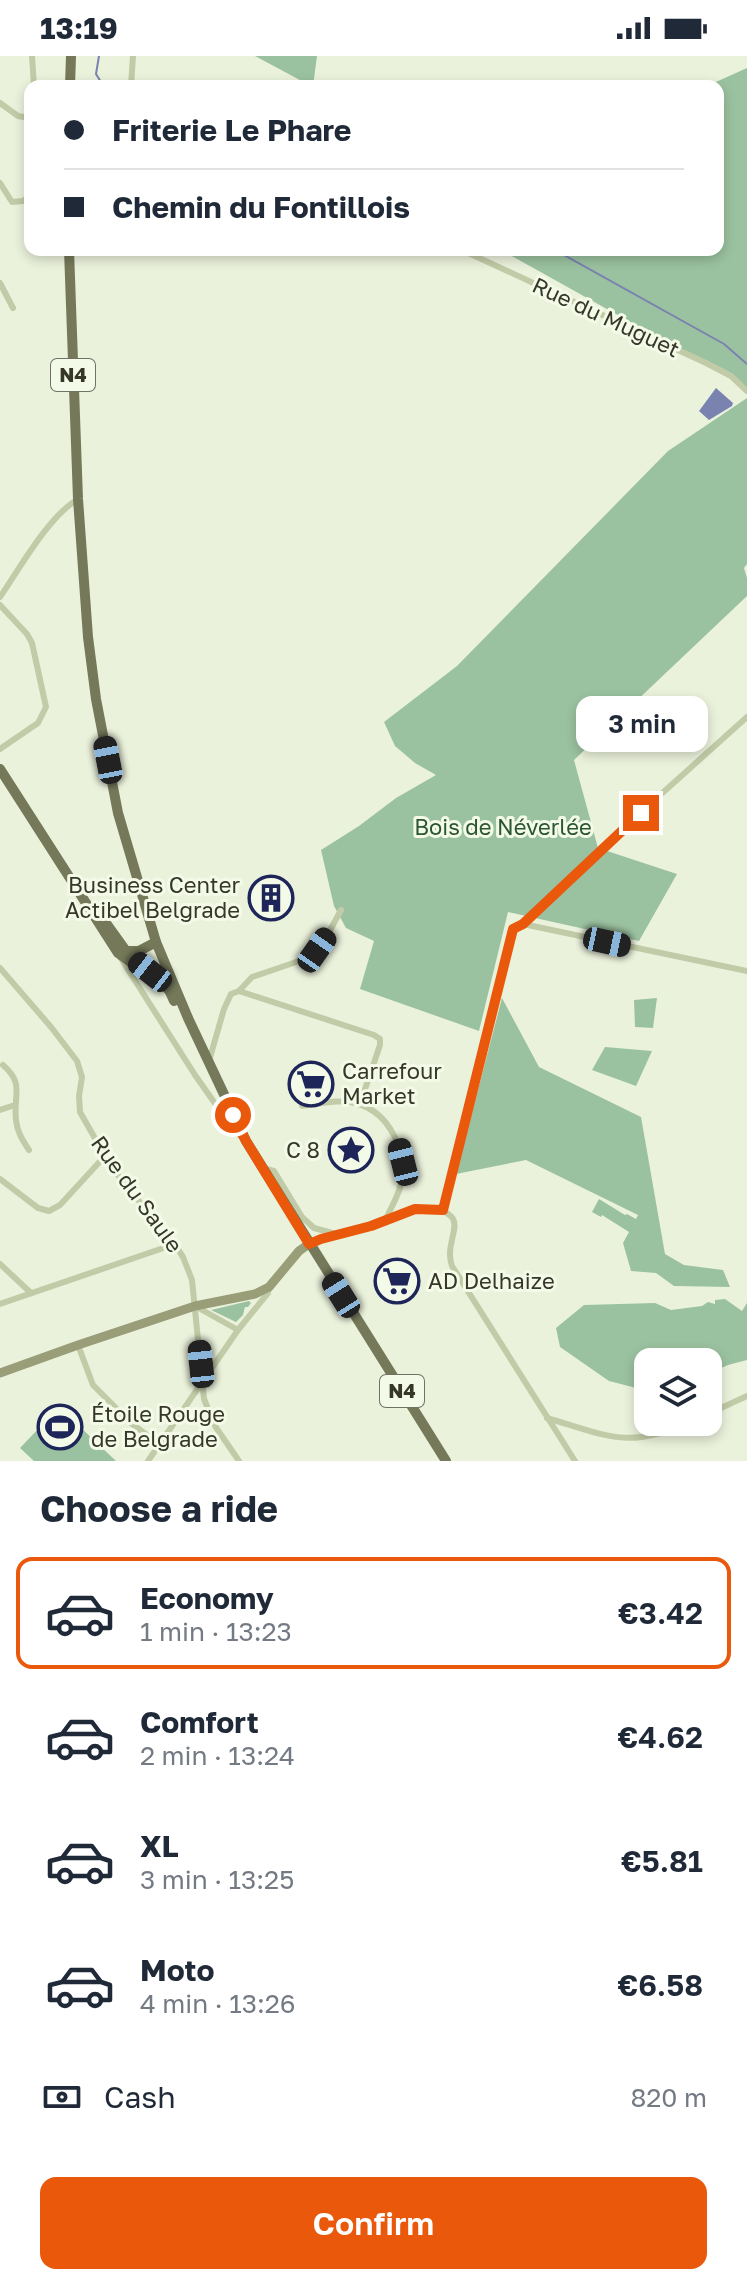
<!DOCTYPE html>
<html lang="en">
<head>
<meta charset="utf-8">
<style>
	body { margin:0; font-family:"Golos Text",sans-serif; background:#f2f2f3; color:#1f2937; height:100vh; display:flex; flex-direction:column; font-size:30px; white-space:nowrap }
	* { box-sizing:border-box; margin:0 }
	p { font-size:26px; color:#747a83 }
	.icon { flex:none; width:44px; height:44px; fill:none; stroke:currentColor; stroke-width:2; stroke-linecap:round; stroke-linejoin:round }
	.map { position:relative; height:1405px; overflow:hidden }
	.sheet { display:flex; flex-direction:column; background:#fff; flex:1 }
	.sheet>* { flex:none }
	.banner { position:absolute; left:24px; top:24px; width:700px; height:176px; border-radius:16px; box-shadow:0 4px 12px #0003; display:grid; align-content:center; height:176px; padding:0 40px; background:#fff }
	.controls { position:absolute; left:634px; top:1292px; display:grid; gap:16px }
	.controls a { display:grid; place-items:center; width:88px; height:88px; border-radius:16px; background:#fff; box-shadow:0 4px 12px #0003; font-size:40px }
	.end { position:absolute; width:36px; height:36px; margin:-18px; border:10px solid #ea580c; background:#fff; box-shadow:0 0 0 4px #fff }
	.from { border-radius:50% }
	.bubble { position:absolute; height:56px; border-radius:16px; background:#fff; box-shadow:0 4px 12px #0003; font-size:26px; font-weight:600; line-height:56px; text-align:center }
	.car { position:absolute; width:24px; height:48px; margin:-24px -12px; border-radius:10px; box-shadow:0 0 6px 2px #0007; background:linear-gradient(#222 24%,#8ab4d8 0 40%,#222 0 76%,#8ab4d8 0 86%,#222 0) }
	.banner b { display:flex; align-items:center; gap:28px; height:76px; font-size:30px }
	.banner b+b { border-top:2px solid #e0e1e3 }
	.banner i { width:20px; height:20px; background:#1f2937 }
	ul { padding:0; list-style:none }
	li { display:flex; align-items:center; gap:24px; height:112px; margin:0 16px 12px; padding:0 24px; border:4px solid transparent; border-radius:16px }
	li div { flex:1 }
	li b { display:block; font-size:30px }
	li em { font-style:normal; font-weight:600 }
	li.selected { border-color:#ea580c }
	li>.icon { width:72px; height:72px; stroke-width:1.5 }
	h2 { padding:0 40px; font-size:36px; line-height:96px }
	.pay { display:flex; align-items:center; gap:20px; height:88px; padding:0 40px; font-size:30px }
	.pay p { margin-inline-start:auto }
	.cta { display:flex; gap:16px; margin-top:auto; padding:16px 40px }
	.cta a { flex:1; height:92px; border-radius:16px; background:#ea580c; color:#fff; font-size:32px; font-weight:600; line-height:92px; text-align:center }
	.status { display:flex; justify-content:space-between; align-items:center; height:56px; padding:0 40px; background:#fff; direction:ltr }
	.status svg { height:22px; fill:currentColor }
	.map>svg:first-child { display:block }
	.green { fill:#9bc2a0 }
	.water { fill:#7a83b0 }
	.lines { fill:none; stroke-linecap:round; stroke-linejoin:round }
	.stream { stroke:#7a83b0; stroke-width:2 }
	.street { stroke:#c2cba7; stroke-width:6 }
	.secondary { stroke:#999e79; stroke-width:9 }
	.primary { stroke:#757959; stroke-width:10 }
	.route { stroke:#ea580c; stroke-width:10 }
	.labels { text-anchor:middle; stroke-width:6; stroke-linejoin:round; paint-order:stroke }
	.shield { fill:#f4fae8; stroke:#6f7262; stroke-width:2 }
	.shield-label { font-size:20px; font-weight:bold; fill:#363728 }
	.street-label { font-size:22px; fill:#363728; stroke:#f4fae8 }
	.park-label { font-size:22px; fill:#2b5632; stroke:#f4fae8 }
	.poi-label { font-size:22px; fill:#363728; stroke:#f4fae8; text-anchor:start }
</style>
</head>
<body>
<div class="status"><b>13:19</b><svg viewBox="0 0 49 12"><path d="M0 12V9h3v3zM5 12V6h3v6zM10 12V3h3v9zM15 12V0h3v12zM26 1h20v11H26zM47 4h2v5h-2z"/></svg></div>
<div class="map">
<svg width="747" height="1405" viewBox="0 0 747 1405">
	<rect width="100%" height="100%" fill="#ebf2dc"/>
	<g class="green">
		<path d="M255 0H317L313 30H311Z"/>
		<path d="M747 12V331L501 194H718V30H707Z"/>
		<path d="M747 342V508L744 512 747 522V540L574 704 598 792 677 818 639 885 508 856 479 975 360 933 374 885 346 872 334 850 321 794 359 770 396 742 436 719 415 707 395 690 384 666 457 610 668 395Z"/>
		<path d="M502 942 539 1011 641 1061 665 1198 684 1209 723 1214 730 1231 674 1230 656 1217 631 1215 623 1187 629 1176 602 1159 601 1161 592 1156 599 1143 625 1159 627 1158 636 1163 638 1159 526 1104 456 1118Z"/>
		<path d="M657 942 653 972 635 971 634 944Z"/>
		<path d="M605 991 652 995 636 1030 592 1014Z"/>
		<path d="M725 1243 742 1255 747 1247V1304L728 1309 708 1318V1306H648V1335L609 1325 560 1291 556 1272 584 1249 655 1247 671 1254 702 1250 708 1246 715 1248V1244Z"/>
		<path d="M249 1245 251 1247 248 1251H245L243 1259 236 1266 211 1254Z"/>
		<path d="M59 1351 116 1405H34L20 1392Z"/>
	</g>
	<path class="water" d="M716 332 733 347 732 350 709 364 699 355Z"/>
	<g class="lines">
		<g class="stream">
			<path d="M99 0 96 18 101 26 107 30"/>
			<path d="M555 194 724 288 747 308"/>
		</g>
		<g class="street">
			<path d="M32 0 34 30"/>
			<path d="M131 30 133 0"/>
			<path d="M0 47 18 60 30 62"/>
			<path d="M0 127 12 146 23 145 30 140"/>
			<path d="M462 194 706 307 731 320 747 335"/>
			<path d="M0 227 13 252"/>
			<path d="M0 541C20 512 48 461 78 443"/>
			<path d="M0 549 27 578 32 587 46 651 38 667 0 693"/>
			<path d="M523 868 747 915"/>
			<path d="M120 901 195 1019 233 1073 240 1080"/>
			<path d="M0 912 51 971 77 1005 82 1021 79 1040 80 1056 101 1093 126 1131 164 1172 183 1201 192 1224 204 1343 215 1370 239 1405"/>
			<path d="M239 935 374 979 380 983V989L360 1048"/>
			<path d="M209 1005 224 953 231 938 239 935 252 921 308 902 328 878 341 854"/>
			<path d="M3 1009C25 1028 13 1039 16 1064 17 1076 23 1085 29 1094"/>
			<path d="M302 1050C320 1048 340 1042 358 1048 390 1057 408 1097 401 1128 398 1141 391 1151 386 1163"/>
			<path d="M0 1054 15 1049"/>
			<path d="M266 1113 274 1115 302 1161 314 1172 336 1178"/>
			<path d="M0 1123 38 1152 49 1155 60 1149 105 1100"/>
			<path d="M443 1154 513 873 523 868 619 776 747 661"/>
			<path d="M443 1154C446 1157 451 1159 453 1163 459 1172 445 1192 452 1210L575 1405"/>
			<path d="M309 1188 321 1183 371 1170 415 1153 443 1154"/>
			<path d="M0 1208 31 1237"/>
			<path d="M0 1248 175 1188"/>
			<path d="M195 1250 238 1274"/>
			<path d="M78 1289 93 1329 131 1367 160 1389"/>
			<path d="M708 1358 747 1340"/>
			<path d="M547 1362C608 1380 628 1394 690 1366"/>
			<path d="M148 1405 238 1274 268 1237 269 1231"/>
		</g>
		<path class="secondary" d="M0 1317 78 1289 195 1250 255 1238 269 1231 299 1195 309 1188"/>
		<g class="primary">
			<path d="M70 30 71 0"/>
			<path d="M69 194 78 443 88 581 96 643 118 757 156 886 188 962 246 1085 446 1405"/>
			<path d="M0 713 118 897 169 934 174 945"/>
			<path d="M103 863 126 895 135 904"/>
			<path d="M126 895H139L156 886"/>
		</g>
	</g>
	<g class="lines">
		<path class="route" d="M233 1059 246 1085 309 1188 321 1183 371 1170 415 1153 443 1154 513 873 523 868 641 757"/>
	</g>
	<defs>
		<g id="building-ring" transform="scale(2.3)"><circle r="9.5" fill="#f4fae8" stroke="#1d2559" stroke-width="1.5"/><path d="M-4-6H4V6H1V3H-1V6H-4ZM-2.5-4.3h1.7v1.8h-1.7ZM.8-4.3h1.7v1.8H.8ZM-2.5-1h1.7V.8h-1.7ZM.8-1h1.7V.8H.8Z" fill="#1d2559"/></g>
		<g id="supermarket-ring" transform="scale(2.3)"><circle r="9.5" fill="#f4fae8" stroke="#1d2559" stroke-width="1.5"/><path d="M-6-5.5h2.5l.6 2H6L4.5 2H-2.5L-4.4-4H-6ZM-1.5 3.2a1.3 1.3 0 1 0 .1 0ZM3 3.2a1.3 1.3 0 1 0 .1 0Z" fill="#1d2559"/></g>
		<g id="sight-ring" transform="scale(2.3)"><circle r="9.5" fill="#f4fae8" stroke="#1d2559" stroke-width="1.5"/><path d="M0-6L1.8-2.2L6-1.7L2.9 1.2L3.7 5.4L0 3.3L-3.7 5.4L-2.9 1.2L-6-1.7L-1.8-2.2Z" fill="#1d2559"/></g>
		<g id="stadium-ring" transform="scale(2.3)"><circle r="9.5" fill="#f4fae8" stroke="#1d2559" stroke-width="1.5"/><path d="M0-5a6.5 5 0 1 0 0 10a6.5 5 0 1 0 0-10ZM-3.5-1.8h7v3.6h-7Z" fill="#1d2559"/></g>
	</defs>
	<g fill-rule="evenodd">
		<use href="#building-ring" x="271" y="842"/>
		<use href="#supermarket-ring" x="311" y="1028"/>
		<use href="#sight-ring" x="351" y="1094"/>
		<use href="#supermarket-ring" x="397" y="1225"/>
		<use href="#stadium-ring" x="60" y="1371"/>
	</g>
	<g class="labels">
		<g class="shield">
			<rect x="51" y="303" width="44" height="32" rx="6"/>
			<rect x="380" y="1319" width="44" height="32" rx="6"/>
		</g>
		<g class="shield-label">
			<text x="73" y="326">N4</text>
			<text x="402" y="1342">N4</text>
		</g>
		<g class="street-label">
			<text transform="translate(606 261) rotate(25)" y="8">Rue du Muguet</text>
			<text transform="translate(137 1138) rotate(54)" y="8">Rue du Saule</text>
		</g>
		<g class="park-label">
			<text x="503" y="779">Bois de Néverlée</text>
		</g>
		<g class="poi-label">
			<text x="240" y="837" text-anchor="end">Business Center<tspan x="240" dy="25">Actibel Belgrade</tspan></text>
			<text x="342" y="1023">Carrefour<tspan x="342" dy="25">Market</tspan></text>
			<text x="320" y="1102" text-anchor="end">C 8</text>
			<text x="428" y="1233">AD Delhaize</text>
			<text x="91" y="1366">Étoile Rouge<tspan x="91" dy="25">de Belgrade</tspan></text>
		</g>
	</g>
</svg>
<div class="controls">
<a><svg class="icon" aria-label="layers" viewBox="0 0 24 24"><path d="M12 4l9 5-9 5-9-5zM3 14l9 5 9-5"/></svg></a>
</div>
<i class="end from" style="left:233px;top:1059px"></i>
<i class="end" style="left:641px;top:757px"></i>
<div class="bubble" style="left:576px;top:640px;width:132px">3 min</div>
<i class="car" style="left:108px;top:704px;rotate:349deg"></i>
<i class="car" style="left:607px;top:886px;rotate:102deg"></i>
<i class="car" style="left:317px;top:894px;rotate:35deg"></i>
<i class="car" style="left:150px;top:916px;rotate:308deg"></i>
<i class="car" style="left:403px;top:1106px;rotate:346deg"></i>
<i class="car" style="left:341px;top:1239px;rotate:328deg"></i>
<i class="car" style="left:201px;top:1308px;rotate:354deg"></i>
<div class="banner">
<b><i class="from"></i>Friterie Le Phare</b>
<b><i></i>Chemin du Fontillois</b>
</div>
</div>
<section class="sheet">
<h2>Choose a ride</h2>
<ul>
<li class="selected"><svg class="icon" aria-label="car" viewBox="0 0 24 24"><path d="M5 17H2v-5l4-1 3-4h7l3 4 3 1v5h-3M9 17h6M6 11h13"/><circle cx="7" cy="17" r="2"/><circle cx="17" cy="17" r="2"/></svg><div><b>Economy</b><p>1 min · 13:23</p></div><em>€3.42</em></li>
<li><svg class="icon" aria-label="car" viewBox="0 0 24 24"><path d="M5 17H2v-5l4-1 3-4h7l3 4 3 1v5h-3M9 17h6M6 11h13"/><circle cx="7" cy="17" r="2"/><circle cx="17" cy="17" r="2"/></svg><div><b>Comfort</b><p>2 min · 13:24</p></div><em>€4.62</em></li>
<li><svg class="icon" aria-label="car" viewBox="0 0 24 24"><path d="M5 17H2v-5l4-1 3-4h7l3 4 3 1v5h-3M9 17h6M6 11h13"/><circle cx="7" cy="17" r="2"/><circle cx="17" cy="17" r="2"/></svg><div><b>XL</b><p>3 min · 13:25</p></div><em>€5.81</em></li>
<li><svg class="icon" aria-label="car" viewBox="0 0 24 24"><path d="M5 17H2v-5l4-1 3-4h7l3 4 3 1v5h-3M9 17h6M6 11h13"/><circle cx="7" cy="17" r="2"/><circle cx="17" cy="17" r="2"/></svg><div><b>Moto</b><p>4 min · 13:26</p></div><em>€6.58</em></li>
</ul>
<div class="pay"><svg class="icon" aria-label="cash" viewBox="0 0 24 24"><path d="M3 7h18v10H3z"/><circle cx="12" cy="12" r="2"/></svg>Cash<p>820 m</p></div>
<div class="cta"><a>Confirm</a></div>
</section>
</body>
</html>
